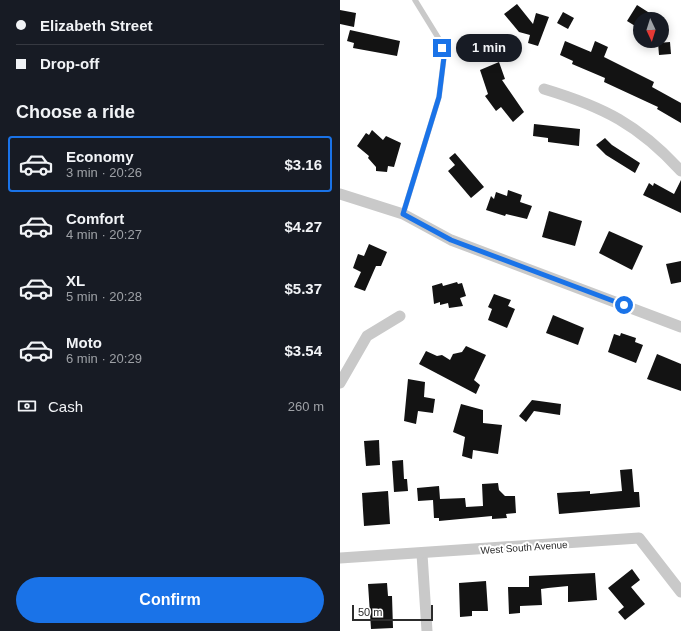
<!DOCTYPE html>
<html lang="en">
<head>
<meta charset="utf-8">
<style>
	body { margin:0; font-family:Arial,sans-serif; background:#242831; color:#f1f3f6; height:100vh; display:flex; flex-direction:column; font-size:15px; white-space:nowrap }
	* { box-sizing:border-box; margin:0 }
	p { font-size:13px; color:#9ea1a6 }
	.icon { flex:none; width:22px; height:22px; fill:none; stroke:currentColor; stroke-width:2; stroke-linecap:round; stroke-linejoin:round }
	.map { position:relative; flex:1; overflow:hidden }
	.drawer { display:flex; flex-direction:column; background:#171b24; width:340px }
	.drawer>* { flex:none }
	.banner { display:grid; align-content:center; height:88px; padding:0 16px; background:#171b24 }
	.needle { width:26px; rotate:176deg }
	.controls { position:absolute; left:293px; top:12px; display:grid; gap:8px }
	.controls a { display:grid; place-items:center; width:36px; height:36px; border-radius:50%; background:#171b24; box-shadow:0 2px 10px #0003; font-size:20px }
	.scale { position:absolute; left:12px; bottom:10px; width:81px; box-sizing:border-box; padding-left:4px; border:2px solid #2c2c2c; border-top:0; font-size:11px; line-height:14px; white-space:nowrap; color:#2c2c2c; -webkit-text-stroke:3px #fff; paint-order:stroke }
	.end { position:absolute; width:18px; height:18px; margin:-9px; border:5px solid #1a73e8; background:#fff; box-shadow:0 0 0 2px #fff }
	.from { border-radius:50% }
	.bubble { position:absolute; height:28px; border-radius:14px; background:#171b24; box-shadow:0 2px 10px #0003; font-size:13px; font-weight:800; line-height:28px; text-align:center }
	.banner b { display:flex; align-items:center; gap:14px; height:38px; font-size:15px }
	.banner b+b { border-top:1px solid #363941 }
	.banner i { width:10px; height:10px; background:#f1f3f6 }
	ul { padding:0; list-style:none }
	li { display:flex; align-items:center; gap:12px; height:56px; margin:0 8px 6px; padding:0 8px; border:2px solid transparent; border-radius:4px }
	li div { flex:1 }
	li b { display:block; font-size:15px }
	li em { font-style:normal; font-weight:800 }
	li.active { border-color:#1a73e8 }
	li>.icon { width:36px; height:36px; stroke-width:1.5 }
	h2 { padding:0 16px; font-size:18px; line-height:48px }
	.pay { display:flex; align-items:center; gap:10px; height:44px; padding:0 16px; font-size:15px }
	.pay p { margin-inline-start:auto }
	.primary-button { display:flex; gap:8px; margin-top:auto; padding:8px 16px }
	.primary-button a { flex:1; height:46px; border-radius:24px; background:#1a73e8; color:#fff; font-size:16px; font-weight:800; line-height:46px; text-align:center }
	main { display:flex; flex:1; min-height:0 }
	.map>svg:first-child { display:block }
	.building { fill:#131313 }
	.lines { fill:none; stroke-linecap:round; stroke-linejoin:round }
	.lane { stroke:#c9c9c9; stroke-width:5.5 }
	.street { stroke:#c9c9c9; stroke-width:11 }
	.route { stroke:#1a73e8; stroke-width:5 }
	.labels { text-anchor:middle; stroke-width:4; stroke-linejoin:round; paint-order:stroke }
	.street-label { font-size:10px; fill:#2c2c2c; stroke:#fff }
</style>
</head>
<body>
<main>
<section class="drawer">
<div class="banner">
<b><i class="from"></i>Elizabeth Street</b>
<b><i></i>Drop-off</b>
</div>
<h2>Choose a ride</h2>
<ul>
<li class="active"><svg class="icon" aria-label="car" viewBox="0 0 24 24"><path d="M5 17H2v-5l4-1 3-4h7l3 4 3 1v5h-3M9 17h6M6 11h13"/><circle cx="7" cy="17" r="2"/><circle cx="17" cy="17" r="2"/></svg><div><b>Economy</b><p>3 min · 20:26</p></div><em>$3.16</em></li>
<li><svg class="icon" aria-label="car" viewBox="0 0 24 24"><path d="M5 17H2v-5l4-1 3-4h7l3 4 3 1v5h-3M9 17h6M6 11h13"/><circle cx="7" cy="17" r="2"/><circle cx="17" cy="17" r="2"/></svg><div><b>Comfort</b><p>4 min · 20:27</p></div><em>$4.27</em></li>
<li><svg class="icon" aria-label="car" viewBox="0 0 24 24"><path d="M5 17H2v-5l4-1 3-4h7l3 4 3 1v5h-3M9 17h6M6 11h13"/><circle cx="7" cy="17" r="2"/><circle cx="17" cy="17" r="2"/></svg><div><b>XL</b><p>5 min · 20:28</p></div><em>$5.37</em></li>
<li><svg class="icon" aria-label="car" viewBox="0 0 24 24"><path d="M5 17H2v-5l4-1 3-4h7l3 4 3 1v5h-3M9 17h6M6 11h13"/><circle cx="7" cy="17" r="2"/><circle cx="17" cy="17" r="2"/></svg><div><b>Moto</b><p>6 min · 20:29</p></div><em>$3.54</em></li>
</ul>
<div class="pay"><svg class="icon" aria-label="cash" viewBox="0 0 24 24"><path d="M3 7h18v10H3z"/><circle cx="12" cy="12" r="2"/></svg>Cash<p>260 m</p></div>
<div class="primary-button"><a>Confirm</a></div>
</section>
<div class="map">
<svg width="341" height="631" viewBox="0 0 341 631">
	<rect width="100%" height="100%" fill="#fff"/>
	<g class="building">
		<path d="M177 4 193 24 196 13 209 17 198 46 188 43 190 35 179 32 164 14Z"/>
		<path d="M297 5 319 19H300V29L287 21Z"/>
		<path d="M0 10 16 13 14 27 0 24Z"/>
		<path d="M223 12 234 18 228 29 217 23Z"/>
		<path d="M10 30 60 41 57 56 13 48 14 43 7 41Z"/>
		<path d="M225 41 251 52 255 41 268 47 264 57 314 82 312 87 341 103V123L317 109 318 107 264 82 265 78 232 64 233 61 220 55Z"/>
		<path d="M330 42 331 54 319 55 318 43Z"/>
		<path d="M159 62 165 79 162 80 184 112 173 122 161 107 156 111 145 96 148 94 140 70Z"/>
		<path d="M194 124 240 129 239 146 208 142V138L193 136Z"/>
		<path d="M32 130 43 140 46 136 61 143 54 167 48 166 47 172 36 171V167L28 158 29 156 17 146 26 133 29 135Z"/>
		<path d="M265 138 272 145 300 163 295 173 266 155 256 145Z"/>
		<path d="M115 153 144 187 131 198 108 171 115 165 109 158Z"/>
		<path d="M341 180V213L303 195 309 183 313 186 314 183 334 194Z"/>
		<path d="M168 190 182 195 180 202 192 206 187 219 166 214 165 216 146 210 151 196 154 199 156 192 167 196Z"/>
		<path d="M209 211 242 221 235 246 202 237Z"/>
		<path d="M269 231 303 246 292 270 259 253Z"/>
		<path d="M29 244 47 252 41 266H36L25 291 14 287 21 272 13 268 18 254 24 256Z"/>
		<path d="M341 261V282L331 284 326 264Z"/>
		<path d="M117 282 118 284 122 283 126 296 120 298 123 306 109 308 108 303 100 305V302L94 304 92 286 102 283 103 286Z"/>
		<path d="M154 294 171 300 168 306 175 309 167 328 148 320 152 309 148 307Z"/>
		<path d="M213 315 244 328 238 345 206 333Z"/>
		<path d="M281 333 296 338 295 342 303 345 296 363 268 352 274 334 280 336Z"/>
		<path d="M126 346 146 355 134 380 140 385 136 394 79 364 86 351 97 356 102 355 110 360 113 354 122 352Z"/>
		<path d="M317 354 341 364V391L307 379Z"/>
		<path d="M68 379 85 382 84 397 95 399 93 413 78 411 76 424 64 421Z"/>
		<path d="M192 400 221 404 220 415 194 411 186 422 179 416Z"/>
		<path d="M121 404 143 410V423L162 425 158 454 133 450 132 459 122 456 125 437 113 432Z"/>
		<path d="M39 440 40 465 26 466 24 441Z"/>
		<path d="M63 460 64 479H67L68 491 54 492 52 461Z"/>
		<path d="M292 469 294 492H299L300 507 219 514 217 493 250 491V494L282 491 280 470Z"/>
		<path d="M158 483 159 490 165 496H175L176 513 166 514 167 518 152 519V516L99 521V518H94L93 500 78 501 77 488 99 486 100 499 125 498 126 507 143 506 142 484Z"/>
		<path d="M48 491 50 524 24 526 22 493Z"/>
		<path d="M292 569 300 580 291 587 305 604 285 620 278 612 284 607 268 588Z"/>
		<path d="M255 573 257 600 228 602V586L208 588 201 589 202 605 180 606V613L169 614 168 587H189V576Z"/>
		<path d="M146 581 148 611H132V616L120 617 119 583Z"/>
		<path d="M47 583 48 596H52L53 628 31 629 28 584Z"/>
	</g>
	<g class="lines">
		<path class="lane" d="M63 214 99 97 104 57 99 39 75 0"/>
		<g class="street">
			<path d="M204 89C264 107 299 125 341 171"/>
			<path d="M0 194 63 214 111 240 341 327"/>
			<path d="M0 383 27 336 60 316"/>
			<path d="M82 554 87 631"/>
			<path d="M0 558 299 538 341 592"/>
		</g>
	</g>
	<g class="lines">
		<path class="route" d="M102 48 104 57 99 97 63 214 111 240 284 305"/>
	</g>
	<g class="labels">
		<g class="street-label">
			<text transform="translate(184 547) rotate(-4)" y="4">West South Avenue</text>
		</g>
	</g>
</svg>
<div class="controls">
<a><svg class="needle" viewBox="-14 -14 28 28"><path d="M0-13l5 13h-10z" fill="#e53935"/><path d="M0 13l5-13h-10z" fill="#9ea1a6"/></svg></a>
</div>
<div class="scale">50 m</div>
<i class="end from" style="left:284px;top:305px"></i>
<i class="end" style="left:102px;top:48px"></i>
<div class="bubble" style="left:116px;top:34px;width:66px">1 min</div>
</div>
</main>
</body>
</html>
